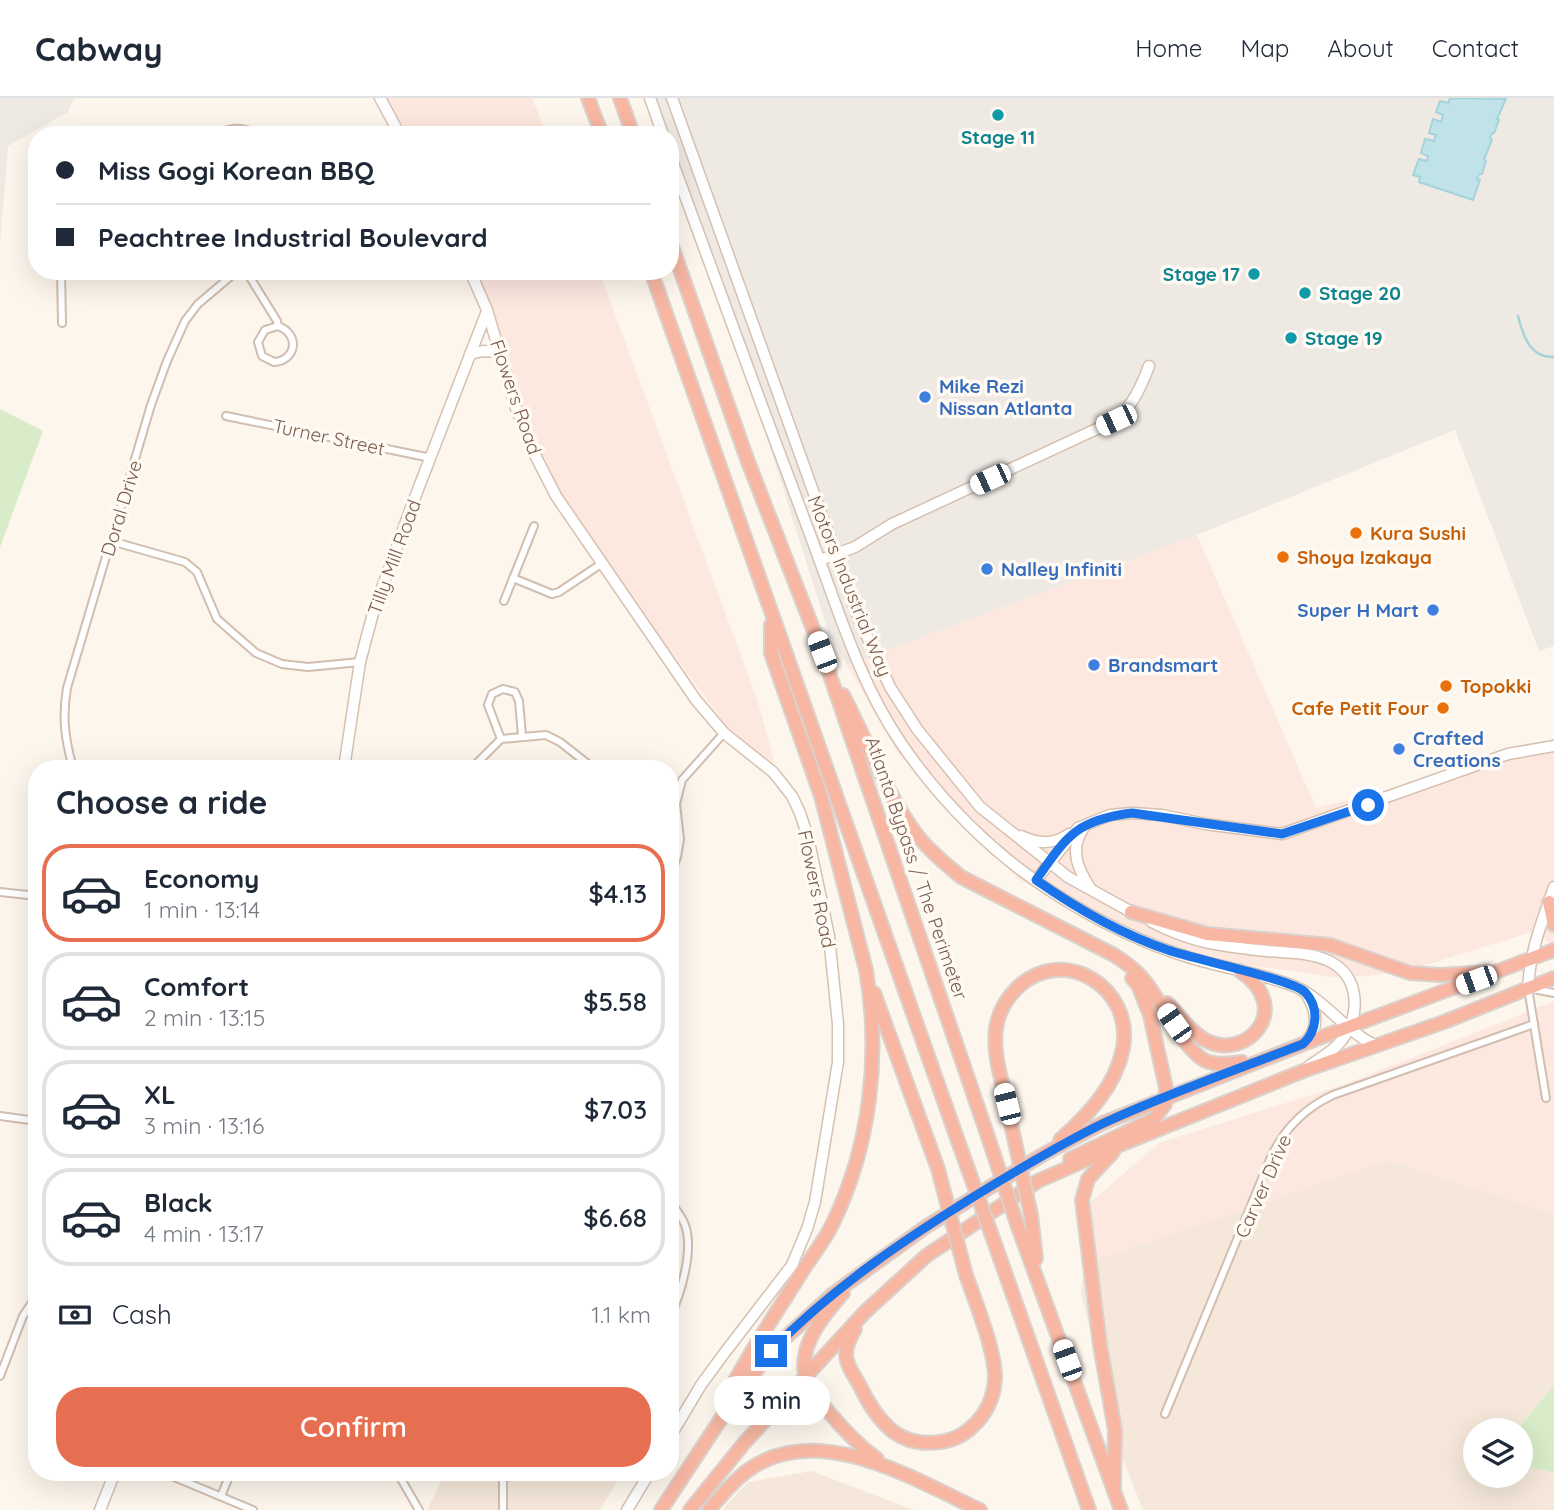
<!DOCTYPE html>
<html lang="en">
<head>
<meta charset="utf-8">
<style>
	body { margin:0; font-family:Quicksand,sans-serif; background:#f2f2f3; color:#1f2937; height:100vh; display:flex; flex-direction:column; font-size:26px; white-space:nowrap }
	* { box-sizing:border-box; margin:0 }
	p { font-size:23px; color:#747a83 }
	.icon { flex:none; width:38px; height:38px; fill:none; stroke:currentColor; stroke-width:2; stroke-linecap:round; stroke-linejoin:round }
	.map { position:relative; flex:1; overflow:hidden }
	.panel { position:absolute; left:28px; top:662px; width:651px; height:721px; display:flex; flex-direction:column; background:#fff; border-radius:28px; box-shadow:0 7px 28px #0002 }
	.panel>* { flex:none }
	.banner { position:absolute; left:28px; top:28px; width:651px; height:154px; border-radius:28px; box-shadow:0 7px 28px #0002; display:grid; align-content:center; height:154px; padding:0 28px; background:#fff }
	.tools { position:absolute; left:1463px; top:1320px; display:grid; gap:14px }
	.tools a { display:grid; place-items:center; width:70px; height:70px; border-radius:50%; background:#fff; box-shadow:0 7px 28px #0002; font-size:35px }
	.end { position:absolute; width:32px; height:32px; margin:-16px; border:9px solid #1a73e8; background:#fff; box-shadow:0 0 0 4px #fff }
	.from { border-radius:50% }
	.bubble { position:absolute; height:49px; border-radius:24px; background:#fff; box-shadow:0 7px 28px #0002; font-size:23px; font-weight:600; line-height:49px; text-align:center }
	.car { position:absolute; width:21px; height:42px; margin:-21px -10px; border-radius:9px; box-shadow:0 0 5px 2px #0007; background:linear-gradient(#fff 24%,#345 0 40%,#fff 0 76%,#345 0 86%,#fff 0) }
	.banner b { display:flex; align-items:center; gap:24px; height:66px; font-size:26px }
	.banner b+b { border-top:2px solid #e0e1e3 }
	.banner i { width:18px; height:18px; background:#1f2937 }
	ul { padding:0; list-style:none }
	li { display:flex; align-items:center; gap:21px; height:98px; margin:0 14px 10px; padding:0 14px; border:4px solid #e0e1e3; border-radius:28px }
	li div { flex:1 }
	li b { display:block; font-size:26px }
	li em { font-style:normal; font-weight:600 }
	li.selected { border-color:#e76f51 }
	li>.icon { width:63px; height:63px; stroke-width:1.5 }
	h2 { padding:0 28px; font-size:32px; line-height:84px }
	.pay { display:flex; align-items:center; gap:18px; height:77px; padding:0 28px; font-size:26px }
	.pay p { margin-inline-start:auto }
	.button { display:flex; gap:14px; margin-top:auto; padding:14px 28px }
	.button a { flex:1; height:80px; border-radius:28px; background:#e76f51; color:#fff; font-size:28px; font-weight:600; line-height:80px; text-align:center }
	header { display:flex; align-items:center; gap:42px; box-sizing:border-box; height:98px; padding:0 35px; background:#fff; border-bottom:2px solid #e0e1e3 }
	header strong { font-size:33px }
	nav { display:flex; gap:38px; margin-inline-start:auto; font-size:24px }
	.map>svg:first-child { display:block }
	.residential { fill:#f5e8da }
	.commercial { fill:#fde8e0 }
	.industrial { fill:#efe9e4 }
	.green { fill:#d8ecc9 }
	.water { fill:#bfe3e8; stroke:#a5d3da; stroke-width:2 }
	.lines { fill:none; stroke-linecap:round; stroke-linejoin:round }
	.stream { stroke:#a5d3da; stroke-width:2.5 }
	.street-casing { stroke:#d1beb0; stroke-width:10 }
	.secondary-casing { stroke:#d6c0b0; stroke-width:13 }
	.highway-casing { stroke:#dad1cd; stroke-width:16 }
	.street { stroke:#fff; stroke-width:6 }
	.secondary { stroke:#fff; stroke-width:10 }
	.highway { stroke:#f7b7a3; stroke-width:12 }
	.highway-bridge-casing { stroke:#dad1cd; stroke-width:16; stroke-linecap:butt }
	.highway-bridge { stroke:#f7b7a3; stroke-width:12 }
	.route { stroke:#1a73e8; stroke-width:9 }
	.culture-dot { fill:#0f9aa8; stroke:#fffaf3; stroke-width:2.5 }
	.shop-dot { fill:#3f7fe0; stroke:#fffaf3; stroke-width:2.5 }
	.food-dot { fill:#e8710a; stroke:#fffaf3; stroke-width:2.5 }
	.labels { text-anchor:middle; stroke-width:7; stroke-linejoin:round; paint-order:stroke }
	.culture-label { font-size:19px; font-weight:bold; fill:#0d838f; stroke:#fffaf3; text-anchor:start }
	.shop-label { font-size:19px; font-weight:bold; fill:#366cbe; stroke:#fffaf3; text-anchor:start }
	.street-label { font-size:19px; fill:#7a5c4d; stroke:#fffaf3 }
	.food-label { font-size:19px; font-weight:bold; fill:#c56008; stroke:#fffaf3; text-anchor:start }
</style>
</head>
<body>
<header>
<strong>Cabway</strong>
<nav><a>Home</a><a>Map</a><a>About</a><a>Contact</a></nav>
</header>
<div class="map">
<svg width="1554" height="1412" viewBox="0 0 1554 1412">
	<rect width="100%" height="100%" fill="#fdf6ec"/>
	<g class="residential">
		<path d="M1388 1062 1554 1116V1287L1517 1332H1475V1377H1521V1366L1554 1375V1412H1143L1123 1362 1081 1196 1084 1166Z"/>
		<path d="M812 1373 913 1412H722L748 1384Z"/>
		<path d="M446 1374H623L600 1412H427Z"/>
	</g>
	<g class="commercial">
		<path d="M386 0H532L547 37H409Z"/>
		<path d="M472 173H599L757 601 775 666 733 637 571 419 512 311Z"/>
		<path d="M1197 437 1316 710 1554 649V849L1535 833 1404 874 1341 880 1214 862 1132 839 1018 781 897 654 847 567Z"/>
		<path d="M1554 903V1116L1388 1062 1084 1166 1091 1104 1159 1045 1346 986Z"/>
	</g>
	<g class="industrial">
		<path d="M0 0H74L68 14 8 48 0 145Z"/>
		<path d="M644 0H1554V548L1539 553 1455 332 1197 437 847 567 828 533 740 254 670 69V37H658Z"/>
	</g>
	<g class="green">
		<path d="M0 311 43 333 0 449Z"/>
		<path d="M1554 1287V1375L1521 1366V1332H1517Z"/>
	</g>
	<path class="water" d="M1450 0 1506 1 1497 21 1499 22 1494 35H1492L1490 40 1492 42 1484 61 1486 63 1482 76H1479L1477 81 1480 82 1473 102 1419 84 1420 79 1413 77 1419 61 1427 63 1428 58 1421 55 1425 41 1434 43 1436 37 1429 35 1433 21 1441 24 1443 17 1436 14 1440 3 1448 5Z"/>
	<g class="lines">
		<path class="stream" d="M1518 218C1523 238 1530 260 1554 259"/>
		<g class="street-casing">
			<g id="street">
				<path d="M211 37C227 32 241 26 257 37"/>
				<path d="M61 173 62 225"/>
				<path d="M246 173 277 223 278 228C300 236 297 262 274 264L262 258 258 244 265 232 278 228"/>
				<path d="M226 318 431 360"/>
				<path d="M111 443 185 464 197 474 217 521 256 555 282 566 308 569 360 564"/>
				<path d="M513 480 552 496 559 494 601 466"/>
				<path d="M504 503 534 428"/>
				<path d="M501 641 488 607 492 596 503 591 515 594 519 603 522 638"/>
				<path d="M73 670C65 642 62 619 67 590L151 307 167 263 185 223 198 206 237 173"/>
				<path d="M472 670 501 641 546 637 560 644 593 670"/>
				<path d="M670 778 677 759 680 741 676 706 682 682 724 635"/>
				<path d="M0 794 37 798"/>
				<path d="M1546 1000 1528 890 1554 895"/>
				<path d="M0 1018 37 1023"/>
				<path d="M670 1104C676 1111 682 1119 685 1127 694 1152 681 1196 670 1219"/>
				<path d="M0 1278 23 1218 37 1197"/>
				<path d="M1165 1316 1271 1059C1284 1031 1305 1010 1333 997L1534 926"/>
				<path d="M162 1374 253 1412"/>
				<path d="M397 1374 419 1412"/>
				<path d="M503 1374V1412"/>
				<path d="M221 1398 231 1374"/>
			</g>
		</g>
		<g class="secondary-casing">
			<g id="secondary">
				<path d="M380 0 400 37"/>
				<path d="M650 0 663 37"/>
				<path d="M672 0 859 521 890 589 917 631 980 709 1068 779 1135 816"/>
				<path d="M670 57C717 185 763 312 811 439 837 508 859 584 901 645 941 704 996 759 1057 797 1098 823 1142 845 1188 859 1223 870 1260 875 1294 888 1326 902 1345 934 1377 948"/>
				<path d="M470 173 487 212 516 310 534 355 556 398 696 602 724 635 773 674 792 698 800 715 808 739 829 838 838 926V964L815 1104 807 1131 792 1167 723 1257 701 1287 670 1339"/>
				<path d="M470 256 483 253 500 254"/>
				<path d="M820 462 855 449 892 426 1116 322C1133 307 1141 289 1149 268"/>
				<path d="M344 670 360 564 373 515 412 407 487 213"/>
				<path d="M1083 731C1069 752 1078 771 1090 790"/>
				<path d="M1021 738C1038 746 1053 747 1069 736"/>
				<path d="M1036 782 1078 730 1110 717 1132 715 1162 717 1205 726 1282 736 1508 656 1554 648"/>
				<path d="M1152 824C1192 845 1221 848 1266 853 1286 855 1310 854 1329 863 1360 878 1361 916 1342 942 1334 953 1320 960 1309 968"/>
				<path d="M1528 890C1530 852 1542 824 1554 789"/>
				<path d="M1303 946C1320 932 1317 914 1307 897"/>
				<path d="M100 1412 115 1374"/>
				<path d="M627 1412 650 1374"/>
			</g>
		</g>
		<g class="highway-casing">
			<g id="highway">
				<path d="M588 0 602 37"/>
				<path d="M620 0 633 37"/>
				<path d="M670 143 747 361 822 554 986 1033"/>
				<path d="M651 173 958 1043"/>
				<path d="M843 597C867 643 886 696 917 737 929 753 946 766 961 779L1114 857C1125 864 1136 872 1144 882 1160 902 1183 950 1204 962 1215 968 1230 966 1242 964"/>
				<path d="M1549 804 1554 827"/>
				<path d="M1131 814 1207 836 1330 847 1410 875 1440 877 1487 874"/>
				<path d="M874 895 938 1071"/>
				<path d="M1167 905C1179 917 1192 936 1207 943 1247 963 1295 910 1240 873"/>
				<path d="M1011 1026C1007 994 992 964 996 931 998 914 1006 901 1018 889 1064 846 1134 890 1123 950 1116 988 1088 1017 1060 1042"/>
				<path d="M1113 1054 1088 1081 1082 1102 1100 1247 1115 1332 1114 1390"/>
				<path d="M1070 1061 1154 1021 1165 1006 1166 990 1150 917 1138 887 1132 880"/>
				<path d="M1031 1117 1036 1161"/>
				<path d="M1017 1126 1121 1412"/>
				<path d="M996 1149 1089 1412"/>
				<path d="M843 1195C823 1218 797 1248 806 1281 810 1293 820 1303 827 1312 842 1330 858 1347 877 1361"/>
				<path d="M855 1231C851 1238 846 1248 846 1256 846 1266 854 1278 859 1286 866 1301 877 1319 889 1330 912 1351 952 1349 973 1328 987 1315 994 1300 995 1280 995 1252 976 1205 966 1177"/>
				<path d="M724 1305C746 1258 776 1216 803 1172 813 1157 824 1143 832 1127 870 1049 881 958 866 872L821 698 771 555V527"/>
				<path d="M661 1412 730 1307 771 1253 833 1196 927 1128 1044 1056 1103 1025 1303 946 1554 852"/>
				<path d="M690 1412 745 1344 865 1214 926 1158 1038 1083 1122 1046 1303 973 1444 924 1554 880"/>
				<path d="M709 1412C721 1398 732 1384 747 1373 817 1321 913 1381 980 1412"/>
			</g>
		</g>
		<use href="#street" class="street"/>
		<use href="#secondary" class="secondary"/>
		<use href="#highway" class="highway"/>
		<g class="highway-bridge-casing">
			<g id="highway-bridge">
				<path d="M1011 1026 1031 1117"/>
				<path d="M986 1033 1017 1126"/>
				<path d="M958 1043 996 1149"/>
				<path d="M938 1071 966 1177"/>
			</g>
		</g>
		<use href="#highway-bridge" class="highway-bridge"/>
	</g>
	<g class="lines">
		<path class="route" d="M771 1253C833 1189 908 1139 983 1093 1023 1069 1062 1045 1104 1025 1169 995 1236 972 1303 946 1317 933 1320 910 1305 894 1291 881 1193 861 1168 852 1121 836 1076 810 1036 782 1067 738 1076 722 1132 715L1282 736 1368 707"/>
	</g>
	<g class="culture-dot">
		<circle cx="998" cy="17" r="7"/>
		<circle cx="1254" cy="176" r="7"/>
		<circle cx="1305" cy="195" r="7"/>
		<circle cx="1291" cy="240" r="7"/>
	</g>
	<g class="shop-dot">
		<circle cx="925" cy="299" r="7"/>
		<circle cx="987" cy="471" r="7"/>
		<circle cx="1433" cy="512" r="7"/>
		<circle cx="1094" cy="567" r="7"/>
		<circle cx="1399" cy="651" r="7"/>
	</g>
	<g class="food-dot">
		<circle cx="1356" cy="435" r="7"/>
		<circle cx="1283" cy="459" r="7"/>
		<circle cx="1446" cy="588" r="7"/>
		<circle cx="1443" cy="610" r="7"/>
	</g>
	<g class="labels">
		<g class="culture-label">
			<text x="998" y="46" text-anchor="middle">Stage 11</text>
			<text x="1240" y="183" text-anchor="end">Stage 17</text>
			<text x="1319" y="202">Stage 20</text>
			<text x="1305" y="247">Stage 19</text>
		</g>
		<g class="shop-label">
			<text x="939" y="295">Mike Rezi<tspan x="939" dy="22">Nissan Atlanta</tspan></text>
			<text x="1001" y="478">Nalley Infiniti</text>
			<text x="1419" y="519" text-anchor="end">Super H Mart</text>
			<text x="1108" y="574">Brandsmart</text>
			<text x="1413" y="647">Crafted<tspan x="1413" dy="22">Creations</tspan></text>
		</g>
		<g class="street-label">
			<text transform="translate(516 299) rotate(71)" y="7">Flowers Road</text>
			<text transform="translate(329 339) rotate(12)" y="7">Turner Street</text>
			<text transform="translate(121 410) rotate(-73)" y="7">Doral Drive</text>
			<text transform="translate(394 459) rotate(-70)" y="7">Tilly Mill Road</text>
			<text transform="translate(850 488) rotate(68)" y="7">Motors Industrial Way</text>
			<text transform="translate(917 770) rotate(71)" y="7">Atlanta Bypass / The Perimeter</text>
			<text transform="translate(817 791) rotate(78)" y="7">Flowers Road</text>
			<text transform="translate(1263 1088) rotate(-66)" y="7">Carver Drive</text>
		</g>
		<g class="food-label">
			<text x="1370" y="442">Kura Sushi</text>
			<text x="1297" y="466">Shoya Izakaya</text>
			<text x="1460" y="595">Topokki</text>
			<text x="1429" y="617" text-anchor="end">Cafe Petit Four</text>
		</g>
	</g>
</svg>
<div class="tools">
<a><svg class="icon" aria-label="layers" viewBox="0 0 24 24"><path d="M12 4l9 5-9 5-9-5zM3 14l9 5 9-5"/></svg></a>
</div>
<i class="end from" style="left:1368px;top:707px"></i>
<i class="end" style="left:771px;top:1253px"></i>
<div class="bubble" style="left:714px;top:1278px;width:116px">3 min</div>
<i class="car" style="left:1116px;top:322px;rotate:245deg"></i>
<i class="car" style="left:990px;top:381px;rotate:245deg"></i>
<i class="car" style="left:822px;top:554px;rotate:339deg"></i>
<i class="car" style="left:1476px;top:882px;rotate:250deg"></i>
<i class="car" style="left:1174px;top:925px;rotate:325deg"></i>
<i class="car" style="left:1007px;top:1006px;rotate:346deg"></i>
<i class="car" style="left:1067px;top:1262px;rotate:340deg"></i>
<div class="banner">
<b><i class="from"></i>Miss Gogi Korean BBQ</b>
<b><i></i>Peachtree Industrial Boulevard</b>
</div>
<section class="panel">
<h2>Choose a ride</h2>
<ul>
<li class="selected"><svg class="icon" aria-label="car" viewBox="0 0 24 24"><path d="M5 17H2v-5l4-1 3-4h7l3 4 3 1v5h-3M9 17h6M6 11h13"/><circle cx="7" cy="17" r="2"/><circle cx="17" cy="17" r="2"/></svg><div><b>Economy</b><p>1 min · 13:14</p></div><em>$4.13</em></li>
<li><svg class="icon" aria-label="car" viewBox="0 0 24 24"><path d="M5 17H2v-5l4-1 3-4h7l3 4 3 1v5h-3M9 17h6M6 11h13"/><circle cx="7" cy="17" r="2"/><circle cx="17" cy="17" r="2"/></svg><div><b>Comfort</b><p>2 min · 13:15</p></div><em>$5.58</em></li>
<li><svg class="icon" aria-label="car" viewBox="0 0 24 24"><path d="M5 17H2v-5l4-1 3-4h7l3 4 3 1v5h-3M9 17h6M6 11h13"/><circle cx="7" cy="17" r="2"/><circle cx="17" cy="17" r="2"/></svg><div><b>XL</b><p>3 min · 13:16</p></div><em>$7.03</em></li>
<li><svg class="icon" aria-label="car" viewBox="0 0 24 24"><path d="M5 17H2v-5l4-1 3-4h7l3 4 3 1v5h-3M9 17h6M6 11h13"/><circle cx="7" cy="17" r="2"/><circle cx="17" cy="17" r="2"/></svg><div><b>Black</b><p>4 min · 13:17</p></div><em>$6.68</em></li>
</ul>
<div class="pay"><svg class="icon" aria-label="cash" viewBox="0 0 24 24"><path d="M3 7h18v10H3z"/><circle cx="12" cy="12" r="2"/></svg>Cash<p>1.1 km</p></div>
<div class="button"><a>Confirm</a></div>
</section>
</div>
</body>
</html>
